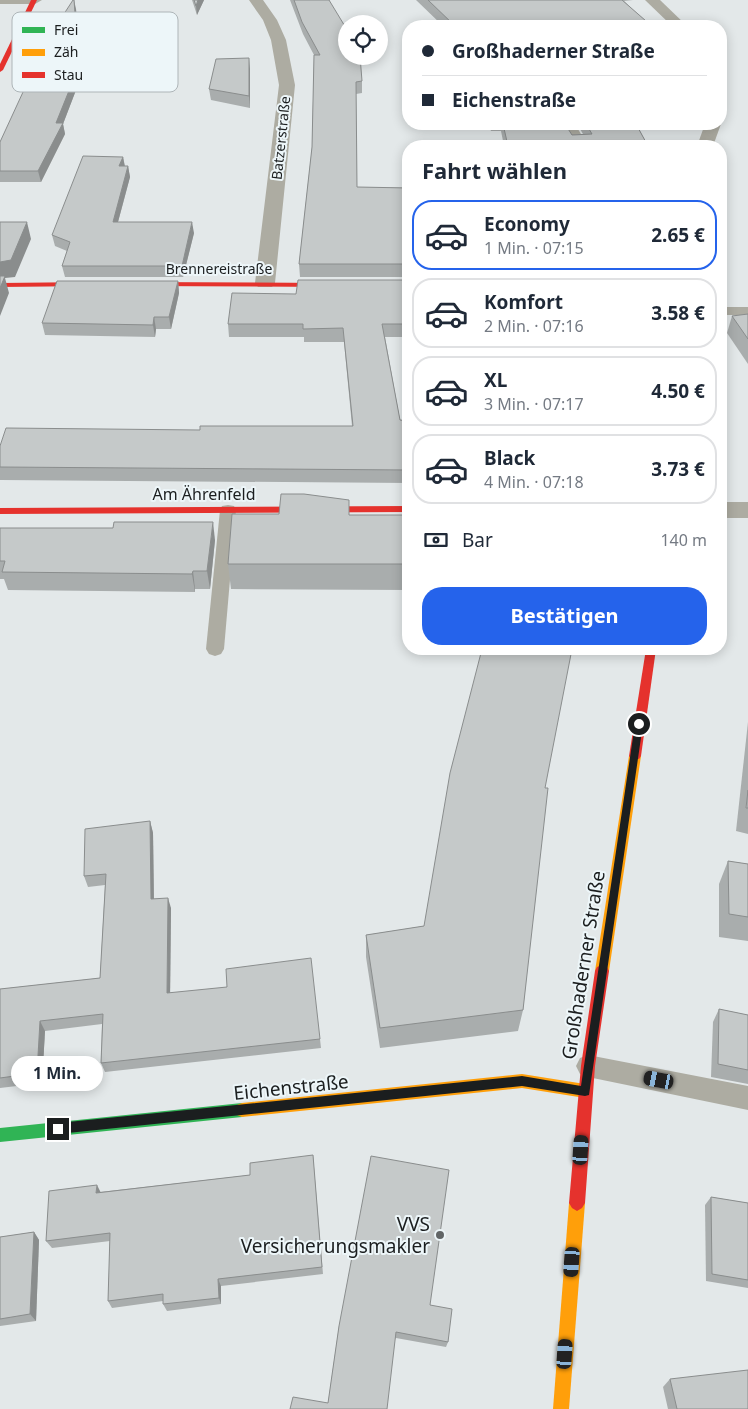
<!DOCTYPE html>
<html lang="de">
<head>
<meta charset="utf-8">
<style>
	body { margin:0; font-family:"Noto Sans",sans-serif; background:#f2f2f3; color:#1f2937; height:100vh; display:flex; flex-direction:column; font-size:19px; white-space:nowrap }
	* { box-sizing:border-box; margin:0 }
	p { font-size:16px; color:#747a83 }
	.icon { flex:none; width:28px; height:28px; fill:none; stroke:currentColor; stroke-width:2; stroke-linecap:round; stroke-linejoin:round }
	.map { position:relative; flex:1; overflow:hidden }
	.side { position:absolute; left:402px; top:140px; width:325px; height:515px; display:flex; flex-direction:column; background:#fff; border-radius:20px; box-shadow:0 2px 12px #0003 }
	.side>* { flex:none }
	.hud { position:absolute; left:402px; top:20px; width:325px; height:110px; border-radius:20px; box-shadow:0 2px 12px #0003; display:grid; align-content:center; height:110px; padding:0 20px; background:#fff }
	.tools { position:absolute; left:338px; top:15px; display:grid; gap:10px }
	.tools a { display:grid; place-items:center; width:50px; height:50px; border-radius:50%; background:#fff; box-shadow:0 2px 12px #0003; font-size:25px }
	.end { position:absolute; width:22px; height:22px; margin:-11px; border:6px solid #1b1e1f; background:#fff; box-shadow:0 0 0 2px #fff }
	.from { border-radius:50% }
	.bubble { position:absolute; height:35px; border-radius:18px; background:#fff; box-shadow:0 2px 12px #0003; font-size:16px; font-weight:700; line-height:35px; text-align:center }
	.car { position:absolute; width:15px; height:30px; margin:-15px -8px; border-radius:6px; box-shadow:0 0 4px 1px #0007; background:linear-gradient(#222 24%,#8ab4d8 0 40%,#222 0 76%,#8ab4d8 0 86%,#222 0) }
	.hud b { display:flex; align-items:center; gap:18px; height:48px; font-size:19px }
	.hud b+b { border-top:1px solid #e0e1e3 }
	.hud i { width:12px; height:12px; background:#1f2937 }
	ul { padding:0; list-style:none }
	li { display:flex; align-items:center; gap:15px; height:70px; margin:0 10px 8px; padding:0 10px; border:2px solid #e0e1e3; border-radius:20px }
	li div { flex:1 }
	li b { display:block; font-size:19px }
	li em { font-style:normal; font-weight:700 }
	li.selected { border-color:#2563eb }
	li>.icon { width:45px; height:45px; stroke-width:1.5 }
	h2 { padding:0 20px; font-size:22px; line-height:60px }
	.pay { display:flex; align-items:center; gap:12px; height:55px; padding:0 20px; font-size:19px }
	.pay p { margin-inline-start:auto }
	.action { display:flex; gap:10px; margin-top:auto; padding:10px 20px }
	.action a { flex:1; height:58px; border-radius:20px; background:#2563eb; color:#fff; font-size:20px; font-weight:700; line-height:58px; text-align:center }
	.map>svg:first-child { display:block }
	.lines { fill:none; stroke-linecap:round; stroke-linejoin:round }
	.lane { fill:#adaca2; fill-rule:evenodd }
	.street { fill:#adaca2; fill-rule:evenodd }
	.fast { fill:#30b455; fill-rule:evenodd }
	.slow { fill:#ff9f0a; fill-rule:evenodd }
	.jam { fill:#e5322d; fill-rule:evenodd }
	.wall { fill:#a9adad }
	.shaded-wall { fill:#8a8d8d }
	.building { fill:#c5c9c9; stroke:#8a8d8d }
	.route { fill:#1b1e1f }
	.poi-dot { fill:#616566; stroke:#edf6f9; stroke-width:2 }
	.labels { text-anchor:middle; stroke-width:4; stroke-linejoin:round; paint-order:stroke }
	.far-street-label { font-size:14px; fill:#1b1e1f; stroke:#edf6f9 }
	.street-label { font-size:16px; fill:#1b1e1f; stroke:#edf6f9 }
	.near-street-label { font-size:19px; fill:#1b1e1f; stroke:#edf6f9 }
	.near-poi-label { font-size:19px; fill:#1b1e1f; stroke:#edf6f9; text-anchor:end }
	.key { fill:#edf6f9; stroke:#aeb5b8; stroke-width:1 }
	.key-label { font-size:14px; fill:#1b1e1f }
</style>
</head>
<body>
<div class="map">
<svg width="748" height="1409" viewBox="0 0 748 1409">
	<rect width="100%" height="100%" fill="#e3e8e9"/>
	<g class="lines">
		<g class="lane">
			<rect x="721" y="307" width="27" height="8"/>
			<path d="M228 505 234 506 236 510 224 649 221 654 215 656 209 654 206 649 220 510 222 506Z"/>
			<path d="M588 1055 748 1086V1110L588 1077 580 1074 576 1066 580 1058Z"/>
		</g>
		<g class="street">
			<path d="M0 0H42L35 4H0Z"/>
			<path d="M249 0H263L277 20 286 40 295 85 275 283 272 287H258L255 283 279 85 271 40 263 20Z"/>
			<path d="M645 0H660L687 26H672Z"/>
			<path d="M559 124H575L588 146H572Z"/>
			<path d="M705 124H721L713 146H697Z"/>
			<rect x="721" y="502" width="27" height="16"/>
		</g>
		<path class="fast" d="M242 1103 247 1105 249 1110 247 1115 242 1117 0 1142V1128Z"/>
		<g class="slow">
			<rect x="326" y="283" width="83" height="4"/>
			<path d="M635 751 639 753 641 756 609 971 607 975 602 977 597 975 595 971 629 756 631 753Z"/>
			<path d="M522 1074 585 1084 590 1086 592 1091 590 1096 585 1098 522 1088 242 1117 237 1115 235 1110 237 1105 242 1103Z"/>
			<path d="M577 1195 582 1198 585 1203 569 1409H553L569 1203 572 1198Z"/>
		</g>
		<g class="jam">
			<path d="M31 0H37L3 70 0 72V64Z"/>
			<path d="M92 282H95V286L0 287V283Z"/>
			<path d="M137 282 329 283 333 285 329 287 140 286H137Z"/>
			<path d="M409 506V512L0 514V508Z"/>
			<path d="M646 649H656L641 756 639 759H631L629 756Z"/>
			<path d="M602 965 607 967 609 971 595 1066 585 1203 582 1208 577 1211 572 1208 569 1203 581 1066 595 971 597 967Z"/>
		</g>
	</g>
	<g class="wall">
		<path d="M192 0H204L197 15Z"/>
		<path d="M290 0H329L362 81V93L356 94 357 187 409 188V277H300L299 264 312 147 314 55 303 34Z"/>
		<path d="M416 0H633L624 1 650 26H443Z"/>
		<path d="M76 9 81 77 63 124 65 134 41 182H0V142Z"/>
		<path d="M250 69V108L211 100 209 89Z"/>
		<path d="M488 124H565L572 135 583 134 577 124H636L648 146H504L501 131H491Z"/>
		<path d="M123 157 125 166H128L130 177 118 222 194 233 183 277H65L62 266 67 251 55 246 52 235Z"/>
		<path d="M409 280V337H385L400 420 409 421V483L0 480V446L200 430 352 426 344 342H304V337H229L228 324 296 294Z"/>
		<path d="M178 281 179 293 171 329H156L155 337 45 335 42 323Z"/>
		<path d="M748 314V364L727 333 732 316Z"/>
		<path d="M349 500V515H409V590L231 589 228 564 279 514Z"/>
		<path d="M0 528 215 540 210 589H195V592L8 590 4 579H0Z"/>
		<path d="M748 722V834L736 831Z"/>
		<path d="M545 788 523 1010 518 1031 380 1048 366 957V935L424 926Z"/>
		<path d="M150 821 153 833 154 899 171 908 170 993 320 1039 321 1048 105 1072 101 1063 102 1024 45 1031 42 1083 0 1088V989L100 978 105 885 88 887 84 876Z"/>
		<path d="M728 861 748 864V941L719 937V884Z"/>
		<path d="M719 1009 748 1015V1084L711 1077 713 1022Z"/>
		<path d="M313 1155 323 1274 221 1286V1304L167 1311 163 1304V1301L112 1308 108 1301 110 1241 52 1248 46 1241 100 1192 250 1175Z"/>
		<path d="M711 1197 748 1203V1288L706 1281 705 1205Z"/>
		<path d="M34 1232 39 1240 36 1321 0 1326V1237Z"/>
		<path d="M430 1305 448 1342 446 1347 396 1338 328 1403 339 1326Z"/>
		<path d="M670 1379 748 1409H668L663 1387Z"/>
	</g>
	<g class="shaded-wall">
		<path d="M74 0 76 9 81 77 63 124 65 134 41 182 38 171 56 123Z"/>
		<path d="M198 0H204L197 15 196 6Z"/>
		<path d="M249 58 250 69V108L249 96Z"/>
		<path d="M123 157 125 168 119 166Z"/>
		<path d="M128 166 130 177 115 233 113 222Z"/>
		<path d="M27 222 31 239 15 277 5 278 9 293 0 316V262Z"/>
		<path d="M192 222 194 233 183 277 182 266Z"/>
		<path d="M178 281 179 293 171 329 169 317Z"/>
		<path d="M154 317 156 329 155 337 153 325Z"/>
		<path d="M213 522 215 540 210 589 207 571Z"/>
		<path d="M193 571 195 589V592L192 574Z"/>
		<path d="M150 821 153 833 154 910 151 899Z"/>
		<path d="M168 898 171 908 170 1003 167 993Z"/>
		<path d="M40 1021 45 1031 42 1083 37 1073Z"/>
		<path d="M97 1185 101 1193H96Z"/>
		<path d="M34 1232 39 1240 36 1321 30 1314Z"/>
		<path d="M218 1279 221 1286V1304L219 1298Z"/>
	</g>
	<g class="building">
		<path d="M73 0H74L79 66 56 123H63L38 171H0V142L47 40Z"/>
		<path d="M194 0H198L196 6Z"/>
		<path d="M294 0H329L346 28V56H360L362 81 356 82 357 187 409 188V264H299L312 147 314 55H320L302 22Z"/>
		<path d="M428 0H622L646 21 650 26H455Z"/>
		<path d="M249 58V96L209 89 216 59Z"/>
		<path d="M503 124H565L572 135 592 134 586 124H636L648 146H508Z"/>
		<path d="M83 156 123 157 119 166H128L113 222H192L182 266H62L70 242 52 235Z"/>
		<path d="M0 222H27L11 260 0 262Z"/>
		<path d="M0 276H5L0 288Z"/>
		<path d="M298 280H409V324H382L400 420 409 421V470L0 467V446L6 428 200 430V426H353L343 328 303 329V324H228L232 293 296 294Z"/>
		<path d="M57 281H178L169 317H154L153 325 42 323Z"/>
		<path d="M748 314V339L732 316Z"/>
		<path d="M281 494H304L349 500V515H409V564H228L232 514H279Z"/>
		<path d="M114 522H213L207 571H193L192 574 2 572 5 561H0V528H113Z"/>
		<path d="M482 649H572L545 788H548L523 1010 380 1028 366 935 424 926 450 773Z"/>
		<path d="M748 790V808H746Z"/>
		<path d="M150 821 151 899 168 898 167 993 227 987 226 969 311 958 320 1039 101 1063 103 1014 40 1021 37 1073 0 1078V989L100 978 106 874 84 876 85 829Z"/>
		<path d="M728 861 748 864V917L729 914Z"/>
		<path d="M719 1009 748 1015V1070L718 1064Z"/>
		<path d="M313 1155 322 1267 218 1279 219 1298 163 1304V1294L108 1301 110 1233 46 1241 49 1191 97 1185 96 1193 250 1175V1163Z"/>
		<path d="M371 1156 449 1170 430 1305 452 1309 448 1342 396 1332 387 1409H290L293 1397 328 1403 339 1326Z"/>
		<path d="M711 1197 748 1203V1280L712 1274Z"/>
		<path d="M34 1232 30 1314 0 1319V1237Z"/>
		<path d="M748 1370V1409H677L670 1379Z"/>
	</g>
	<path class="route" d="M639 721 643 724 589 1095 585 1096 522 1086 58 1134 55 1132 53 1129 58 1123 522 1076 581 1086 635 724Z"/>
	<circle class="poi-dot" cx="440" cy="1235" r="5"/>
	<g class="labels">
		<g class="far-street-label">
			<text transform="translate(281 138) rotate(-84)" y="5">Batzerstraße</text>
			<text x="219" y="274">Brennereistraße</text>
		</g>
		<g class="street-label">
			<text x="204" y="500">Am Ährenfeld</text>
		</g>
		<g class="near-street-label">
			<text transform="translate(583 965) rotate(-81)" y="7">Großhaderner Straße</text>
			<text transform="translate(291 1087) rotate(-6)" y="7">Eichenstraße</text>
		</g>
		<g class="near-poi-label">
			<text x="430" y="1231">VVS<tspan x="430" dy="22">Versicherungsmakler</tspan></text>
		</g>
	</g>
	<rect x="12" y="12" width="166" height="80" rx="8" class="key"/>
	<rect x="22" y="27" width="23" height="6" fill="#30b455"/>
	<rect x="22" y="49" width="23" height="7" fill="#ff9f0a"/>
	<rect x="22" y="72" width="23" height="6" fill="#e5322d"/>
	<g class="key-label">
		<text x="54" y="35">Frei</text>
		<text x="54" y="57">Zäh</text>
		<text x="54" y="80">Stau</text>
	</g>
</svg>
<div class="tools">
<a><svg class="icon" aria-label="locate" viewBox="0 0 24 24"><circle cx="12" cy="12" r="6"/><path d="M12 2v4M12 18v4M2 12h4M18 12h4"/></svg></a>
</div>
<i class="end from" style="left:639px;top:724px"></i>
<i class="end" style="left:58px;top:1129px"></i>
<div class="bubble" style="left:11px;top:1056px;width:92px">1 Min.</div>
<i class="car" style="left:659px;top:1080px;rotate:281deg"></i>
<i class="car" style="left:581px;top:1150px;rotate:4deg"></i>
<i class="car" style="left:572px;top:1262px;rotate:184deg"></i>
<i class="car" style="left:565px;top:1354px;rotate:4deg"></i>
<div class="hud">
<b><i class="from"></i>Großhaderner Straße</b>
<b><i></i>Eichenstraße</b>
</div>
<section class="side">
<h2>Fahrt wählen</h2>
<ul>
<li class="selected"><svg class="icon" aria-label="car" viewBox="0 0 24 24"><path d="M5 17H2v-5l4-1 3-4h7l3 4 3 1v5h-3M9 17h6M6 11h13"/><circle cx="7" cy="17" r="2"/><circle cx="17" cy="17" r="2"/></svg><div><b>Economy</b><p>1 Min. · 07:15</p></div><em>2.65 €</em></li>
<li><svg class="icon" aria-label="car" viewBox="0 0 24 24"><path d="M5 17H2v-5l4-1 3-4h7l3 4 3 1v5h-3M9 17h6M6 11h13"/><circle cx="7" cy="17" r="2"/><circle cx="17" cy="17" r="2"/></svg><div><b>Komfort</b><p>2 Min. · 07:16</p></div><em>3.58 €</em></li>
<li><svg class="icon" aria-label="car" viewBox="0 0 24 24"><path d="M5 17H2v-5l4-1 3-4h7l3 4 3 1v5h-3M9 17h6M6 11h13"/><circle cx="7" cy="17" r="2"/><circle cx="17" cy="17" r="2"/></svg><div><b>XL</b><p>3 Min. · 07:17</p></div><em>4.50 €</em></li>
<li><svg class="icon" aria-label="car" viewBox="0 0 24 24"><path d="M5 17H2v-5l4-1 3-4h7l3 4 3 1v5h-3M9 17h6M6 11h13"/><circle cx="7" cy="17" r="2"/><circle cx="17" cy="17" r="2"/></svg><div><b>Black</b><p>4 Min. · 07:18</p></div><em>3.73 €</em></li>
</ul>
<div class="pay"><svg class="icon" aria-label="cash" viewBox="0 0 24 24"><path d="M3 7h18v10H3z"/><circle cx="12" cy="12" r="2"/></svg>Bar<p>140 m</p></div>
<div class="action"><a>Bestätigen</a></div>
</section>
</div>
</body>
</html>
